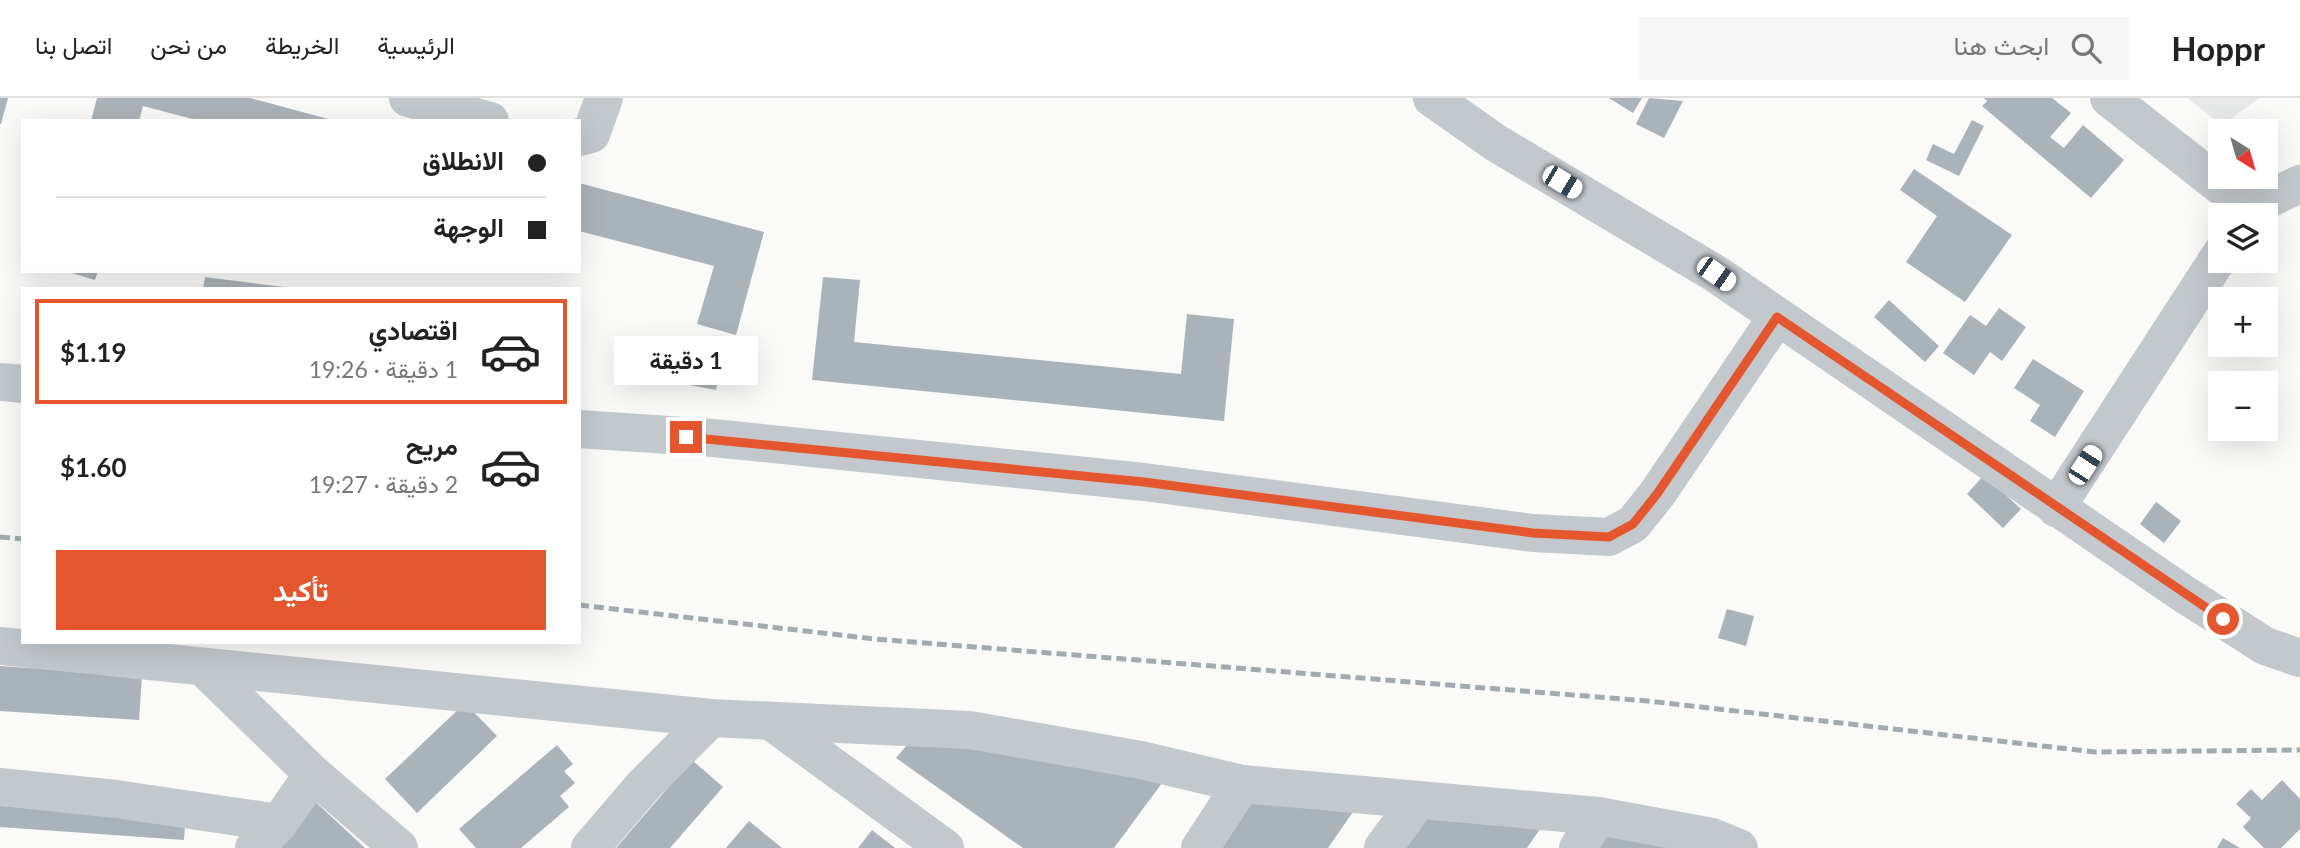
<!DOCTYPE html>
<html lang="ar">
<head>
<meta charset="utf-8">
<style>
	body { margin:0; font-family:Lato,Vazirmatn,sans-serif; background:#f6f6f6; color:#222; direction:rtl; height:100vh; display:flex; flex-direction:column; font-size:26px; white-space:nowrap }
	* { box-sizing:border-box; margin:0 }
	p { font-size:23px; color:#767676 }
	.icon { flex:none; width:38px; height:38px; fill:none; stroke:currentColor; stroke-width:2; stroke-linecap:round; stroke-linejoin:round }
	.map { position:relative; flex:1; overflow:hidden; direction:ltr }
	.details { position:absolute; left:21px; top:189px; width:560px; height:357px; display:flex; flex-direction:column; background:#fff; border-radius:0px; box-shadow:0 7px 28px #0002; direction:rtl }
	.details>* { flex:none }
	.hud { position:absolute; left:21px; top:21px; width:560px; height:154px; border-radius:0px; box-shadow:0 7px 28px #0002; direction:rtl; display:grid; align-content:center; height:154px; padding:0 35px; background:#fff }
	.needle { width:46px; rotate:143deg }
	.tools { position:absolute; left:2208px; top:21px; display:grid; gap:14px }
	.tools a { display:grid; place-items:center; width:70px; height:70px; border-radius:0px; background:#fff; box-shadow:0 7px 28px #0002; font-size:35px }
	.end { position:absolute; width:32px; height:32px; margin:-16px; border:9px solid #e4572e; background:#fff; box-shadow:0 0 0 4px #fff }
	.from { border-radius:50% }
	.bubble { position:absolute; height:49px; border-radius:0px; background:#fff; box-shadow:0 7px 28px #0002; font-size:23px; font-weight:700; line-height:49px; text-align:center; direction:rtl }
	.car { position:absolute; width:21px; height:42px; margin:-21px -10px; border-radius:9px; box-shadow:0 0 5px 2px #0007; background:linear-gradient(#fff 24%,#345 0 40%,#fff 0 76%,#345 0 86%,#fff 0) }
	.hud b { display:flex; align-items:center; gap:24px; height:66px; font-size:26px }
	.hud b+b { border-top:2px solid #e0e0e0 }
	.hud i { width:18px; height:18px; background:#222 }
	ul { padding:12px 0 0; list-style:none }
	li { display:flex; align-items:center; gap:21px; height:105px; margin:0 14px 10px; padding:0 21px; border:4px solid transparent; border-radius:0px }
	li div { flex:1 }
	li b { display:block; font-size:26px }
	li em { font-style:normal; font-weight:700 }
	li.current { border-color:#e4572e }
	li>.icon { width:63px; height:63px; stroke-width:1.5 }
	.primary-button { display:flex; gap:14px; margin-top:auto; padding:14px 35px }
	.primary-button a { flex:1; height:80px; border-radius:0px; background:#e4572e; color:#fff; font-size:28px; font-weight:700; line-height:80px; text-align:center }
	header { display:flex; align-items:center; gap:42px; box-sizing:border-box; height:98px; padding:0 35px; background:#fff; border-bottom:2px solid #e0e0e0 }
	header strong { font-size:33px }
	nav { display:flex; gap:38px; margin-inline-start:auto; font-size:24px }
	.search { width:490px; height:63px; background:#f6f6f6; display:flex; align-items:center; gap:18px; box-sizing:border-box; padding:0 24px; border-radius:0px; color:#767676; font-size:26px }
	.map>svg:first-child { display:block }
	.built { fill:#e8e9e9 }
	.building { fill:#aab3b9 }
	.lines { fill:none; stroke-linecap:round; stroke-linejoin:round }
	.minor { stroke:#c3c8cc; stroke-width:38 }
	.rail { stroke:#a2aab0; stroke-width:5; stroke-dasharray:10 5; stroke-linecap:butt }
	.route { stroke:#e4572e; stroke-width:9 }
</style>
</head>
<body>
<header>
<strong>Hoppr</strong>
<div class="search"><svg class="icon" aria-label="search" viewBox="0 0 24 24"><circle cx="10" cy="10" r="6"/><path d="M15 15l6 6"/></svg>ابحث هنا</div>
<nav><a>الرئيسية</a><a>الخريطة</a><a>من نحن</a><a>اتصل بنا</a></nav>
</header>
<div class="map">
<svg width="2300" height="750" viewBox="0 0 2300 750">
	<rect width="100%" height="100%" fill="#fafaf8"/>
	<path class="built" d="M2187 0H2259L2222 27Z"/>
	<g class="building">
		<path d="M0 0H8L1 26H0Z"/>
		<path d="M97 0H250L332 22 200 23 143 8 139 23H91Z"/>
		<path d="M1609 0H1642L1633 15Z"/>
		<path d="M1649 0 1683 3 1664 40 1636 26Z"/>
		<path d="M1984 0H2052L2071 15 2050 39 2064 50 2083 27 2124 62 2091 100 1982 8 1987 3Z"/>
		<path d="M1972 22 1984 28 1959 78 1926 62 1933 46 1954 56Z"/>
		<path d="M1914 71 2012 137 1965 204 1906 164 1937 118 1900 92Z"/>
		<path d="M579 85 764 134 736 237 697 226 714 168 579 133Z"/>
		<path d="M65 173H98L95 182Z"/>
		<path d="M205 179 284 189V191H203Z"/>
		<path d="M823 179 860 182 854 244 1181 276 1187 216 1234 221 1224 323 812 282Z"/>
		<path d="M1889 202 1939 248 1925 264 1874 219Z"/>
		<path d="M1999 210 2026 229 2002 263 1990 254 1974 277 1943 255 1970 217 1986 228Z"/>
		<path d="M677 259 721 267 716 292 672 284Z"/>
		<path d="M2033 261 2084 293 2055 339 2030 323 2040 307 2014 290Z"/>
		<path d="M1984 377 2021 411 2003 430 1967 396Z"/>
		<path d="M2156 404 2181 423 2164 445 2140 426Z"/>
		<path d="M1727 511 1754 518 1746 548 1718 540Z"/>
		<path d="M0 568 142 578 139 622 0 613Z"/>
		<path d="M465 605 497 638 417 715 385 681Z"/>
		<path d="M931 619 1182 658 1114 750H1023L896 660Z"/>
		<path d="M557 647 573 666 564 673 575 685 560 698 569 709 521 750H476L459 731Z"/>
		<path d="M692 662 723 689 670 750H616Z"/>
		<path d="M1242 668 1368 692 1328 750H1181Z"/>
		<path d="M2282 682 2300 701V731L2281 750H2264L2243 729 2251 720 2236 706 2251 691 2262 702Z"/>
		<path d="M0 685 187 698 184 742 0 729Z"/>
		<path d="M1423 685 1553 712 1527 750H1378Z"/>
		<path d="M306 695 365 750H282L267 736Z"/>
		<path d="M749 723 782 750H726Z"/>
		<path d="M1601 723 1696 750H1581Z"/>
		<path d="M872 732 895 750H858Z"/>
		<path d="M2223 740 2240 750H2217Z"/>
	</g>
	<g class="lines">
		<g class="minor">
			<path d="M408 0 490 23"/>
			<path d="M1432 0 1496 45 1716 176 2181 494 2265 548 2300 560"/>
			<path d="M2109 0 2249 110"/>
			<path d="M579 39 591 36 604 0"/>
			<path d="M2245 117 2249 110 2300 86"/>
			<path d="M0 284 23 286"/>
			<path d="M579 331 713 340 1144 384 1533 435 1609 439 1633 426 1657 396 1777 219"/>
			<path d="M2056 410 2221 156"/>
			<path d="M0 548 711 620 970 632 1141 662 1242 686 1598 718 1712 739 1739 750"/>
			<path d="M203 569 313 676 399 750"/>
			<path d="M772 624 945 750"/>
			<path d="M0 689 116 701 279 725"/>
			<path d="M254 750 279 725 313 676"/>
			<path d="M590 750 645 686 711 620"/>
			<path d="M1200 750 1242 686"/>
			<path d="M1383 750 1418 702"/>
			<path d="M1578 750 1598 718"/>
		</g>
		<g class="rail">
			<path d="M0 439 23 441"/>
			<path d="M579 507 875 541 1648 603 2095 654 2300 652"/>
		</g>
	</g>
	<g class="lines">
		<path class="route" d="M686 339 1144 384 1533 435 1609 439 1633 426 1657 396 1777 219 2223 521"/>
	</g>
</svg>
<div class="tools">
<a><svg class="needle" viewBox="-14 -14 28 28"><path d="M0-13l5 13h-10z" fill="#e53935"/><path d="M0 13l5-13h-10z" fill="#767676"/></svg></a>
<a><svg class="icon" aria-label="layers" viewBox="0 0 24 24"><path d="M12 4l9 5-9 5-9-5zM3 14l9 5 9-5"/></svg></a>
<a>+</a>
<a>−</a>
</div>
<i class="end from" style="left:2223px;top:521px"></i>
<i class="end" style="left:686px;top:339px"></i>
<div class="bubble" style="left:614px;top:238px;width:144px">1 دقيقة</div>
<i class="car" style="left:1562px;top:84px;rotate:121deg"></i>
<i class="car" style="left:1716px;top:176px;rotate:125deg"></i>
<i class="car" style="left:2085px;top:367px;rotate:33deg"></i>
<div class="hud">
<b><i class="from"></i>الانطلاق</b>
<b><i></i>الوجهة</b>
</div>
<section class="details">
<ul>
<li class="current"><svg class="icon" aria-label="car" viewBox="0 0 24 24"><path d="M5 17H2v-5l4-1 3-4h7l3 4 3 1v5h-3M9 17h6M6 11h13"/><circle cx="7" cy="17" r="2"/><circle cx="17" cy="17" r="2"/></svg><div><b>اقتصادي</b><p>1 دقيقة · 19:26</p></div><em>$1.19</em></li>
<li><svg class="icon" aria-label="car" viewBox="0 0 24 24"><path d="M5 17H2v-5l4-1 3-4h7l3 4 3 1v5h-3M9 17h6M6 11h13"/><circle cx="7" cy="17" r="2"/><circle cx="17" cy="17" r="2"/></svg><div><b>مريح</b><p>2 دقيقة · 19:27</p></div><em>$1.60</em></li>
</ul>
<div class="primary-button"><a>تأكيد</a></div>
</section>
</div>
</body>
</html>
